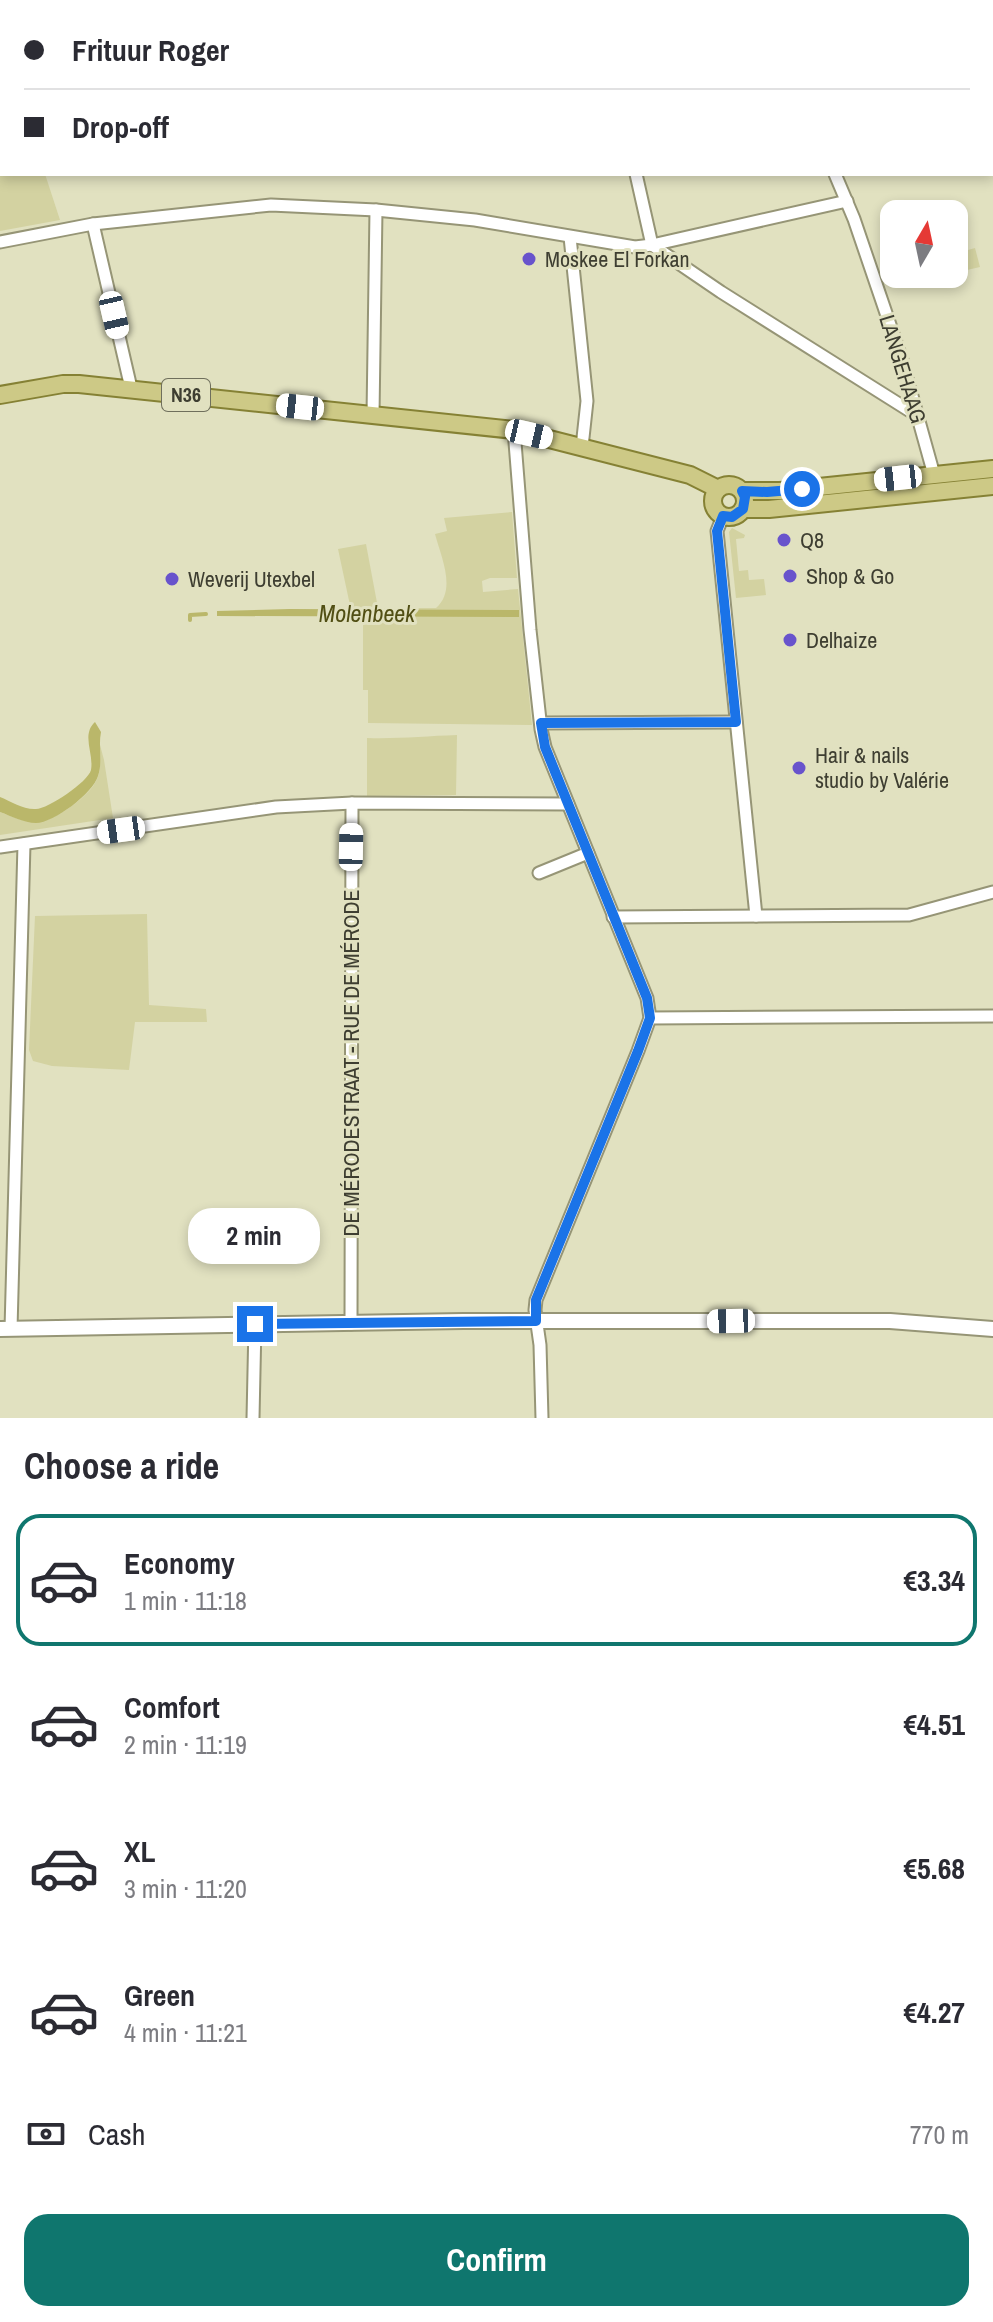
<!DOCTYPE html>
<html lang="en">
<head>
<meta charset="utf-8">
<style>
	body { margin:0; font-family:"Archivo Narrow",sans-serif; background:#f7f7f7; color:#2b2b33; height:100vh; display:flex; flex-direction:column; font-size:30px; white-space:nowrap }
	* { box-sizing:border-box; margin:0 }
	p { font-size:26px; color:#7c7c81 }
	.icon { flex:none; width:44px; height:44px; fill:none; stroke:currentColor; stroke-width:2; stroke-linecap:round; stroke-linejoin:round }
	.map { position:relative; height:1418px; overflow:hidden }
	.panel { display:flex; flex-direction:column; background:#fff; flex:1 }
	.panel>* { flex:none }
	.top-card { position:absolute; left:0px; top:0px; width:994px; height:176px; box-shadow:0 4px 12px #0003; display:grid; align-content:center; height:176px; padding:0 24px; background:#fff }
	.needle { width:52px; rotate:9deg }
	.tools { position:absolute; left:880px; top:200px; display:grid; gap:16px }
	.tools a { display:grid; place-items:center; width:88px; height:88px; border-radius:16px; background:#fff; box-shadow:0 4px 12px #0003; font-size:40px }
	.end { position:absolute; width:36px; height:36px; margin:-18px; border:10px solid #1a73e8; background:#fff; box-shadow:0 0 0 4px #fff }
	.from { border-radius:50% }
	.bubble { position:absolute; height:56px; border-radius:24px; background:#fff; box-shadow:0 4px 12px #0003; font-size:26px; font-weight:700; line-height:56px; text-align:center }
	.car { position:absolute; width:24px; height:48px; margin:-24px -12px; border-radius:10px; box-shadow:0 0 6px 2px #0007; background:linear-gradient(#fff 24%,#345 0 40%,#fff 0 76%,#345 0 86%,#fff 0) }
	.top-card b { display:flex; align-items:center; gap:28px; height:76px; font-size:30px }
	.top-card b+b { border-top:2px solid #e1e1e2 }
	.top-card i { width:20px; height:20px; background:#2b2b33 }
	ul { padding:0; list-style:none }
	li { display:flex; align-items:center; gap:24px; height:132px; margin:0 16px 12px; padding:0 8px; border:4px solid transparent; border-radius:24px }
	li div { flex:1 }
	li b { display:block; font-size:30px }
	li em { font-style:normal; font-weight:700 }
	li.selected { border-color:#0f766e }
	li>.icon { width:72px; height:72px; stroke-width:1.5 }
	h2 { padding:0 24px; font-size:36px; line-height:96px }
	.pay { display:flex; align-items:center; gap:20px; height:88px; padding:0 24px; font-size:30px }
	.pay p { margin-inline-start:auto }
	.cta { display:flex; gap:16px; margin-top:auto; padding:16px 24px }
	.cta a { flex:1; height:92px; border-radius:24px; background:#0f766e; color:#fff; font-size:32px; font-weight:700; line-height:92px; text-align:center }
	.map>svg:first-child { display:block }
	.green { fill:#d3d2a1 }
	.water { fill:#bab76a }
	.lines { fill:none; stroke-linecap:round; stroke-linejoin:round }
	.stream { stroke:#bab76a; stroke-width:4 }
	.minor-casing { stroke:#969576; stroke-width:15 }
	.tertiary-casing { stroke:#969576; stroke-width:18 }
	.primary-casing { stroke:#858134; stroke-width:20 }
	.minor { stroke:#fff; stroke-width:11 }
	.tertiary { stroke:#fff; stroke-width:14 }
	.primary { stroke:#cdc986; stroke-width:16 }
	.route { stroke:#1a73e8; stroke-width:10 }
	.poi-dot { fill:#6853cc; stroke:#e1e1c0; stroke-width:3 }
	.labels { text-anchor:middle; stroke-width:6; stroke-linejoin:round; paint-order:stroke }
	.shield { fill:#e1e1c0; stroke:#6f6f5c; stroke-width:2 }
	.shield-label { font-size:20px; font-weight:bold; fill:#3e3e31 }
	.poi-label { font-size:22px; fill:#3e3e31; stroke:#e1e1c0; text-anchor:start }
	.street-label { font-size:22px; fill:#3e3e31; stroke:#e1e1c0 }
	.water-label { font-size:24px; font-style:italic; fill:#514f14; stroke:#e1e1c0 }
</style>
</head>
<body>
<div class="map">
<svg width="993" height="1418" viewBox="0 0 993 1418">
	<rect width="100%" height="100%" fill="#e1e1c0"/>
	<g class="green">
		<path d="M0 0H40V2H2V174H45L60 220 0 231Z"/>
		<path d="M963 231 968 250 975 248 980 267 954 273V234Z"/>
		<path d="M512 512 517 578H490L482 581 483 592 518 589 532 725 368 723V690H363V609L351 610 338 549 366 544 378 608H436C457 590 441 557 435 534L447 531 444 518Z"/>
		<path d="M732 528 745 535 744 538 736 539 739 571 748 570 749 580 764 579 766 595 736 598 729 532Z"/>
		<path d="M457 735 456 795 367 796V738C398 739 426 736 457 735Z"/>
		<path d="M99 741 104 760 113 818 0 835V812C11 816 25 823 37 822 54 822 91 795 97 779 102 768 100 753 99 741Z"/>
		<path d="M147 914 149 1005 206 1009 207 1022H135L129 1070 52 1066 33 1061 29 1050 35 916Z"/>
	</g>
	<g class="water">
		<path d="M290 609 519 610V617L217 616V611Z"/>
		<path d="M95 722 101 732C98 747 103 762 98 776 93 793 54 823 36 823 24 823 11 816 0 812V797C10 801 24 810 36 809 48 809 88 782 91 770 94 753 81 735 95 722Z"/>
	</g>
	<g class="lines">
		<path class="stream" d="M190 620V615L206 614"/>
		<g class="minor-casing">
			<g id="minor">
				<path d="M595 0V2"/>
				<path d="M740 0 741 2"/>
				<path d="M636 174 652 245"/>
				<path d="M835 174 854 219 902 360 934 475"/>
				<path d="M93 224 131 388"/>
				<path d="M570 237 587 401 582 447"/>
				<path d="M0 242 93 224 271 205 376 210 475 220 635 247 652 245 847 201"/>
				<path d="M652 245 721 292 918 416"/>
				<path d="M373 415 376 210"/>
				<path d="M514 430 530 630 541 729 545 747 647 998 650 1018 638 1051 536 1300 535 1310 540 1345 542 1418"/>
				<path d="M723 516 717 531 756 916"/>
				<path d="M541 723 736 722"/>
				<path d="M0 847 276 807 352 803 568 804"/>
				<path d="M539 873 588 853"/>
				<path d="M613 917 909 915 993 892"/>
				<path d="M650 1018 993 1016"/>
				<path d="M351 1324 352 803"/>
				<path d="M11 1329 24 844"/>
				<path d="M253 1418 255 1324"/>
			</g>
		</g>
		<g class="tertiary-casing">
			<path id="tertiary" d="M0 1329 463 1321H890L993 1329"/>
		</g>
		<g class="primary-casing">
			<g id="primary">
				<path d="M984 0 985 2"/>
				<path d="M992 14 993 15"/>
				<path d="M0 395 63 384H79L514 430 690 475 718 489"/>
				<circle cx="729" cy="501" r="16"/>
				<path d="M742 491H780L993 469"/>
				<path d="M743 509H769L993 486"/>
			</g>
		</g>
		<use href="#minor" class="minor"/>
		<use href="#tertiary" class="tertiary"/>
		<use href="#primary" class="primary"/>
	</g>
	<g class="lines">
		<path class="route" d="M255 1324 536 1321V1300L638 1051 650 1018 647 998 545 747 541 723 736 722 717 531 723 516 732 517 743 509 745 497 742 491 767 492 802 489"/>
	</g>
	<g class="poi-dot">
		<circle cx="529" cy="259" r="8"/>
		<circle cx="784" cy="540" r="8"/>
		<circle cx="790" cy="576" r="8"/>
		<circle cx="172" cy="579" r="8"/>
		<circle cx="790" cy="640" r="8"/>
		<circle cx="799" cy="768" r="8"/>
	</g>
	<g class="labels">
		<rect class="shield" x="162" y="379" width="48" height="32" rx="6"/>
		<g class="shield-label">
			<text x="186" y="402">N36</text>
		</g>
		<g class="poi-label">
			<text x="545" y="267">Moskee El Forkan</text>
			<text x="800" y="548">Q8</text>
			<text x="806" y="584">Shop &amp; Go</text>
			<text x="188" y="587">Weverij Utexbel</text>
			<text x="806" y="648">Delhaize</text>
			<text x="815" y="763">Hair &amp; nails<tspan x="815" dy="25">studio by Valérie</tspan></text>
		</g>
		<g class="street-label">
			<text transform="translate(903 369) rotate(73)" y="8">LANGEHAAG</text>
			<text transform="translate(351 1063) rotate(-90)" y="8">DE MÉRODESTRAAT - RUE DE MÉRODE</text>
		</g>
		<g class="water-label">
			<text x="367" y="622">Molenbeek</text>
		</g>
	</g>
</svg>
<div class="tools">
<a><svg class="needle" viewBox="-14 -14 28 28"><path d="M0-13l5 13h-10z" fill="#e53935"/><path d="M0 13l5-13h-10z" fill="#7c7c81"/></svg></a>
</div>
<i class="end from" style="left:802px;top:489px"></i>
<i class="end" style="left:255px;top:1324px"></i>
<div class="bubble" style="left:188px;top:1208px;width:132px">2 min</div>
<i class="car" style="left:114px;top:315px;rotate:167deg"></i>
<i class="car" style="left:300px;top:407px;rotate:276deg"></i>
<i class="car" style="left:529px;top:434px;rotate:103deg"></i>
<i class="car" style="left:898px;top:478px;rotate:264deg"></i>
<i class="car" style="left:121px;top:830px;rotate:262deg"></i>
<i class="car" style="left:351px;top:847px;rotate:1deg"></i>
<i class="car" style="left:731px;top:1321px;rotate:269deg"></i>
<div class="top-card">
<b><i class="from"></i>Frituur Roger</b>
<b><i></i>Drop-off</b>
</div>
</div>
<section class="panel">
<h2>Choose a ride</h2>
<ul>
<li class="selected"><svg class="icon" aria-label="car" viewBox="0 0 24 24"><path d="M5 17H2v-5l4-1 3-4h7l3 4 3 1v5h-3M9 17h6M6 11h13"/><circle cx="7" cy="17" r="2"/><circle cx="17" cy="17" r="2"/></svg><div><b>Economy</b><p>1 min · 11:18</p></div><em>€3.34</em></li>
<li><svg class="icon" aria-label="car" viewBox="0 0 24 24"><path d="M5 17H2v-5l4-1 3-4h7l3 4 3 1v5h-3M9 17h6M6 11h13"/><circle cx="7" cy="17" r="2"/><circle cx="17" cy="17" r="2"/></svg><div><b>Comfort</b><p>2 min · 11:19</p></div><em>€4.51</em></li>
<li><svg class="icon" aria-label="car" viewBox="0 0 24 24"><path d="M5 17H2v-5l4-1 3-4h7l3 4 3 1v5h-3M9 17h6M6 11h13"/><circle cx="7" cy="17" r="2"/><circle cx="17" cy="17" r="2"/></svg><div><b>XL</b><p>3 min · 11:20</p></div><em>€5.68</em></li>
<li><svg class="icon" aria-label="car" viewBox="0 0 24 24"><path d="M5 17H2v-5l4-1 3-4h7l3 4 3 1v5h-3M9 17h6M6 11h13"/><circle cx="7" cy="17" r="2"/><circle cx="17" cy="17" r="2"/></svg><div><b>Green</b><p>4 min · 11:21</p></div><em>€4.27</em></li>
</ul>
<div class="pay"><svg class="icon" aria-label="cash" viewBox="0 0 24 24"><path d="M3 7h18v10H3z"/><circle cx="12" cy="12" r="2"/></svg>Cash<p>770 m</p></div>
<div class="cta"><a>Confirm</a></div>
</section>
</body>
</html>
